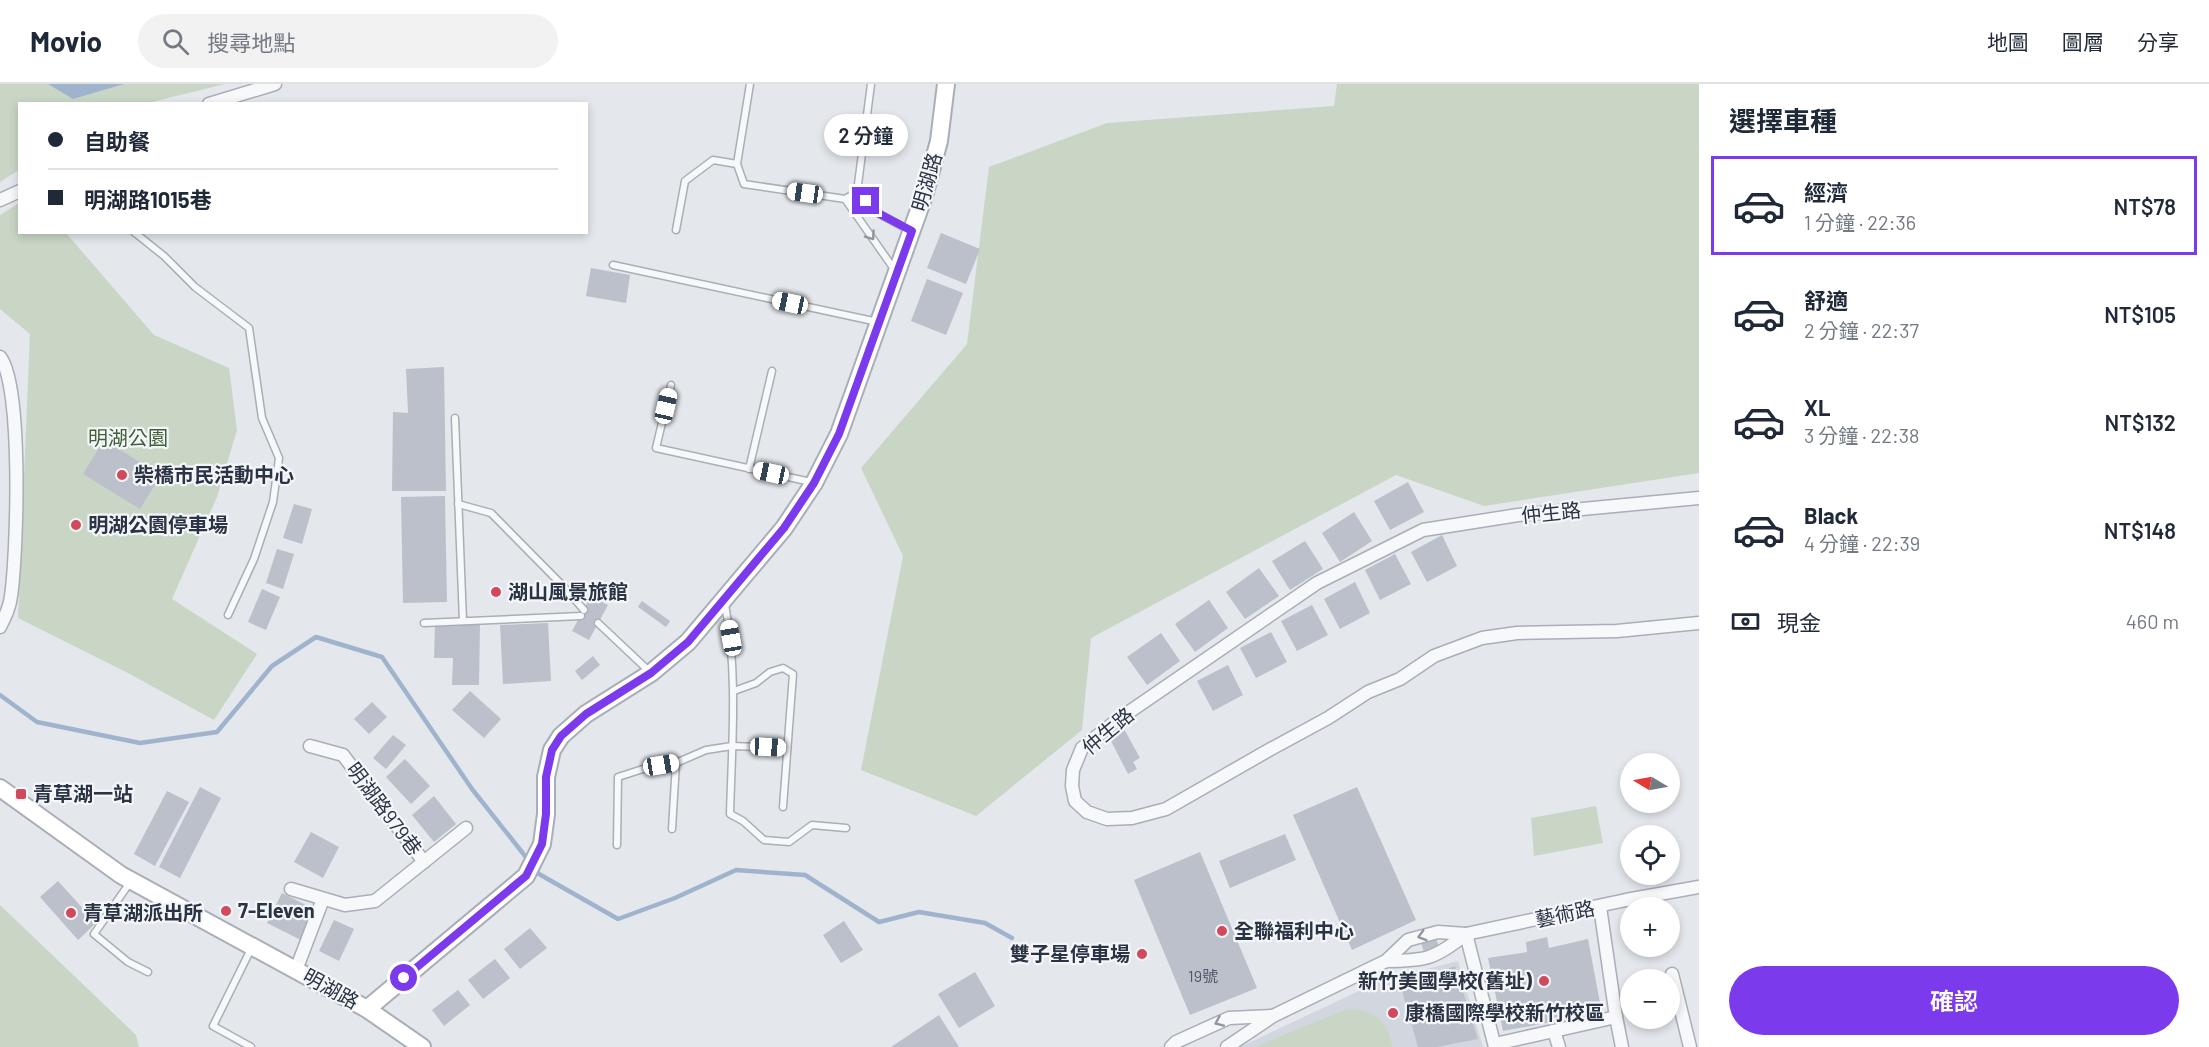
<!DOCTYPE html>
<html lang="zh-TW">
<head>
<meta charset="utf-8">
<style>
	body { margin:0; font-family:Barlow,"Noto Sans TC",sans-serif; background:#f2f2f3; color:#1f2937; height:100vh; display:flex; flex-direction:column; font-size:22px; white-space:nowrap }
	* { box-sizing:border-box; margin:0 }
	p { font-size:20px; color:#747a83 }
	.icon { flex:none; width:33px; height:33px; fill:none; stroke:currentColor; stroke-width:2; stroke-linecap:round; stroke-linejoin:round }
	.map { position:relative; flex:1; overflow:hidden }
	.details { display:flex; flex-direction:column; background:#fff; width:510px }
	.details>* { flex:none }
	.hud { position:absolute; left:18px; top:18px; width:570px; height:132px; border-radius:0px; box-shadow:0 3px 9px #0003; display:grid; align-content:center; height:132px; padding:0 30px; background:#fff }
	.needle { width:39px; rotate:280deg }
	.tools { position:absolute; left:1620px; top:669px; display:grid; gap:12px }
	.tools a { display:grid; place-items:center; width:60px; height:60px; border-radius:50%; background:#fff; box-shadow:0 3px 9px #0003; font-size:30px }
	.end { position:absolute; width:27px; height:27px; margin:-14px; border:8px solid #7c3aed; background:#fff; box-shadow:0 0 0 3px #fff }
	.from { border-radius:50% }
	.bubble { position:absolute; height:42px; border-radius:21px; background:#fff; box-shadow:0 3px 9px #0003; font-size:20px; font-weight:600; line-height:42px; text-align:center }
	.car { position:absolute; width:18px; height:36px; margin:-18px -9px; border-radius:8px; box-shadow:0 0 4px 2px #0007; background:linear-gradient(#fff 24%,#345 0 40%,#fff 0 76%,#345 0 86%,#fff 0) }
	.hud b { display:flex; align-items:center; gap:21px; height:57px; font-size:22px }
	.hud b+b { border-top:2px solid #e0e1e3 }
	.hud i { width:15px; height:15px; background:#1f2937 }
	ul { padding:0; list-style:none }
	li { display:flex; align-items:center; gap:18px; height:99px; margin:0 12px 9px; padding:0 18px; border:3px solid transparent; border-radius:0px }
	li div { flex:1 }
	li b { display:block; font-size:22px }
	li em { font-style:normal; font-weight:600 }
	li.current { border-color:#7c3aed }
	li>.icon { width:54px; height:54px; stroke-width:1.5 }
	h2 { padding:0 30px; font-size:27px; line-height:72px }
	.pay { display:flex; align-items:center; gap:15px; height:66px; padding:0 30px; font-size:22px }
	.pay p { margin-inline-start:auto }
	.cta { display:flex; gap:12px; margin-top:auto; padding:12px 30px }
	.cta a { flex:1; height:69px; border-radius:36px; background:#7c3aed; color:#fff; font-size:24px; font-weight:600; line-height:69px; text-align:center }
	header { display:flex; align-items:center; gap:36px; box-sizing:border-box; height:84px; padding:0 30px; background:#fff; border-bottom:2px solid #e0e1e3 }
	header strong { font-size:28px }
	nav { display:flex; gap:33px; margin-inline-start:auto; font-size:21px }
	.search { width:420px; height:54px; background:#f2f2f3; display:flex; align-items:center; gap:15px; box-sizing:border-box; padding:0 21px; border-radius:33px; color:#747a83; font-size:22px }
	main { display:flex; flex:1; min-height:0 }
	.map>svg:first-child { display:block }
	.built { fill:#d2d6de }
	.green { fill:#c9d6c5 }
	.water { fill:#9fb4cc }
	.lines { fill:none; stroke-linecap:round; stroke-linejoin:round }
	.stream { stroke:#9fb4cc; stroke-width:4.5 }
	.building { fill:#bbc0ca }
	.lane-casing { stroke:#a9aeb7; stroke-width:9 }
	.street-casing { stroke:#a9aeb7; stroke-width:15 }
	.secondary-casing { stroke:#a9aeb7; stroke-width:20 }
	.lane { stroke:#f7f8fa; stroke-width:6 }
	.street { stroke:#f7f8fa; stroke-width:12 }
	.secondary { stroke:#fff; stroke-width:16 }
	.oneway { stroke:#9196a0 }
	.route { stroke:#7c3aed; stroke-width:8 }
	.poi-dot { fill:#d1495b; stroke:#f4f6f9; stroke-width:2 }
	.labels { text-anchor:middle; stroke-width:4.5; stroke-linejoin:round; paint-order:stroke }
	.number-label { font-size:16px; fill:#4f5766 }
	.street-label { font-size:20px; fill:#2b3445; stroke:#f4f6f9 }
	.park-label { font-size:20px; fill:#3f6138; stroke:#f4f6f9 }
	.poi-label { font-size:20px; font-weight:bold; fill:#2b3445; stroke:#f4f6f9; text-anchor:start }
</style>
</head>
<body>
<header>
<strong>Movio</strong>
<div class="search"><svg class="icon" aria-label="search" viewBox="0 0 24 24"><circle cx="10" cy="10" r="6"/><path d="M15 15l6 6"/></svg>搜尋地點</div>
<nav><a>地圖</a><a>圖層</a><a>分享</a></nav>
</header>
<main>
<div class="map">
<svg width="1699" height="963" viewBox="0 0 1699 963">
	<rect width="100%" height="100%" fill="#e4e7ec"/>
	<path class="built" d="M1458 877 1483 963H1240L1380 897Z"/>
	<g class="green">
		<path d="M0 0H225L148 19 20 20 19 86 0 98Z"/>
		<path d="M1337 0H1699V389L1484 422 1396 391 1091 554 1082 646 976 732 861 686 903 472 861 384 967 260 989 83 1107 39 1334 22Z"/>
		<path d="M19 119 20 148 66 149 154 251 229 284 237 346 217 413 172 515 257 570 214 636 126 588 18 534 30 250 0 225V131Z"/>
		<path d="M1596 722 1603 759 1534 772 1531 734Z"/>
		<path d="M0 821 136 951 139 963H0Z"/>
		<path d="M1355 925C1378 929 1389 940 1392 963H1255L1345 926Z"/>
	</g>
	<path class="water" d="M48 0H124L73 15Z"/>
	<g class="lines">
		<g class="stream">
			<path d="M0 611 37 638 140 659 217 648 272 582 316 553 382 573 472 705 529 777"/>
			<path d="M534 784 539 790 618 835 675 814 736 786 805 791 879 838 919 828 985 839 1012 854"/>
		</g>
	</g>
	<g class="building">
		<path d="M941 149 980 165 966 200 927 184Z"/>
		<path d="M591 184 630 191 626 219 586 212Z"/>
		<path d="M927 195 963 209 946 251 911 237Z"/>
		<path d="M444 283 446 407H392L393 328 408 329 406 285Z"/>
		<path d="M104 356 161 391 140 425 83 390Z"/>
		<path d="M1408 398 1424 428 1390 446 1374 417Z"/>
		<path d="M445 412 447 518 403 519 401 413Z"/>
		<path d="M294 420 312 425 302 460 283 454Z"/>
		<path d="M1354 428 1372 457 1340 478 1322 449Z"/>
		<path d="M1442 451 1457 482 1427 498 1411 468Z"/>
		<path d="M1305 457 1323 485 1290 506 1272 477Z"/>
		<path d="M277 465 294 470 283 505 266 499Z"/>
		<path d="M1395 470 1411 500 1380 516 1365 486Z"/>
		<path d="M1259 484 1279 512 1245 535 1226 508Z"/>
		<path d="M1355 498 1370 529 1340 545 1324 515Z"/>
		<path d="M262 505 280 513 266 546 248 538Z"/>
		<path d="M591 512 608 521 589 556 572 547Z"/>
		<path d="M1209 516 1228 544 1195 568 1175 540Z"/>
		<path d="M642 517 670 537 666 543 638 523Z"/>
		<path d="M1312 521 1328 551 1297 567 1281 537Z"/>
		<path d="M548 539 551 597 503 600 500 541Z"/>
		<path d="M435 541H480L479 601H452L453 574H434Z"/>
		<path d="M1271 548 1287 578 1256 594 1240 564Z"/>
		<path d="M1161 549 1180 577 1147 601 1127 573Z"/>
		<path d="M593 572 600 581 582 596 575 587Z"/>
		<path d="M1228 581 1243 611 1213 627 1197 597Z"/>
		<path d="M470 607 501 635 484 654 452 626Z"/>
		<path d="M372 618 387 633 369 650 354 635Z"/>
		<path d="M1123 643 1140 674 1133 678 1137 685 1128 690 1108 651Z"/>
		<path d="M393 651 406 661 386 685 373 674Z"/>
		<path d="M405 675 430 702 411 720 386 693Z"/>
		<path d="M200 703 221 714 180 794 159 783Z"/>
		<path d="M1357 703 1416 836 1352 866 1293 731Z"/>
		<path d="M167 707 189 718 155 782 134 770Z"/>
		<path d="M434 712 456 740 434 758 412 731Z"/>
		<path d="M311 748 339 763 323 794 294 778Z"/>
		<path d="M1285 750 1296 776 1230 804 1219 777Z"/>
		<path d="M1200 768 1257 904 1190 931 1134 796Z"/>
		<path d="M58 797 96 839 78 856 40 813Z"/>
		<path d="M282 809 316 826 301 856 267 839Z"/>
		<path d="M334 836 354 845 339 877 319 867Z"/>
		<path d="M844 837 863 866 841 879 823 851Z"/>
		<path d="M530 844 547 864 520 885 504 865Z"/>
		<path d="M1547 853 1549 864 1588 855 1600 919 1560 927 1563 936 1503 947 1488 874 1527 868 1526 858Z"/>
		<path d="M1436 854 1439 863 1424 868 1421 859Z"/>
		<path d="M495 875 510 894 483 915 468 896Z"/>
		<path d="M1455 882 1478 955 1437 963H1418L1401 903Z"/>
		<path d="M975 888 995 922 959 944 938 910Z"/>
		<path d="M458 906 470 921 444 942 432 926Z"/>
		<path d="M939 931 959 963H891Z"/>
	</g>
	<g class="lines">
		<g class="lane-casing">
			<g id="lane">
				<path d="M750 0 737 80 744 100 845 115 857 108"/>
				<path d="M871 0 857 108 874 127 911 147"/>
				<path d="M845 115 894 185"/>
				<path d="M676 146 685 97 713 76 737 80"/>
				<path d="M134 148 164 172 195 203 249 244 262 334 279 374 273 418 254 475 228 531"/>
				<path d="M613 181 878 238"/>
				<path d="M671 301 656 364 811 398"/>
				<path d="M455 334 463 537"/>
				<path d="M749 385 772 287"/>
				<path d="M458 420 491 429 564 503 584 526"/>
				<path d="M725 520C738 589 732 659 730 730L743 737 764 756 789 758 812 741 846 744"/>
				<path d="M424 539 581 532"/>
				<path d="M598 539 650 588"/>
				<path d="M734 607 756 599 770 588 783 584 793 590 783 723"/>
				<path d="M672 745 676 679"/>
				<path d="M617 761 618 693 646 684 676 679 706 666 732 662 787 664"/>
				<path d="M131 797 94 850 128 878 148 888"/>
				<path d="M251 963 213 942 252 863"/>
			</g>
		</g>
		<g class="street-casing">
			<g id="street">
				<path d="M209 20 275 0"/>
				<path d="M0 116 20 107"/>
				<path d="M0 273C23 302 17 471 11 512 10 523 5 533 0 543"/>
				<path d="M1699 414 1518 431 1423 446 1317 499 1116 637 1082 664 1073 686 1072 702 1075 717 1087 728 1107 735 1132 734 1166 725 1269 666 1328 634 1368 608 1400 595 1434 572 1482 554 1517 549 1617 547 1699 539"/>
				<path d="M310 662 343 671 424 778"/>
				<path d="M291 805 345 821 375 817 466 744"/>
				<path d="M1600 823 1616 933 1622 963"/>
				<path d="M1466 850 1495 963"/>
				<path d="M1386 877C1425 877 1435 875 1466 850"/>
				<path d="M296 886 323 815"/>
				<path d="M1672 890 1690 963"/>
				<path d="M1554 947 1559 963"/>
				<path d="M1495 960 1616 933"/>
				<path d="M1171 963 1176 958 1229 934 1272 932"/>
				<path d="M1227 963 1273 932 1386 877 1408 856 1438 848 1466 850 1626 816 1699 803"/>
			</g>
		</g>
		<g class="secondary-casing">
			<g id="secondary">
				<path d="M0 704 121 791 367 925 422 963"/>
				<path d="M367 925 526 792 542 760 546 730V693L552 666 561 652 586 630 651 589 688 558 784 444 814 399 839 350 924 112 939 57 946 0"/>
			</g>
		</g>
		<use href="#lane" class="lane"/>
		<use href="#street" class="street"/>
		<use href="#secondary" class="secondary"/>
	</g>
	<defs><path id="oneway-chevron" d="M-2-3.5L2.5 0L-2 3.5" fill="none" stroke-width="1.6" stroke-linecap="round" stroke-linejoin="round" transform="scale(1.5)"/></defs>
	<g class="oneway">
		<use href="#oneway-chevron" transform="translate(871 152) rotate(55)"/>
		<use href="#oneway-chevron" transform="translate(1422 852) rotate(164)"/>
		<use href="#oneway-chevron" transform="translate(1219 938) rotate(156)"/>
	</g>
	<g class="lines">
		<path class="route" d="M404 894 526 792 542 760 546 730V693L552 666 561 652 586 630 651 589 688 558 784 444 814 399 839 350 912 147 874 127 866 117"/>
	</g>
	<g class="poi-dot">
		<circle cx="122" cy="391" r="6"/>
		<circle cx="76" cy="441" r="6"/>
		<circle cx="496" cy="508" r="6"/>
		<rect x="15" y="704" width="12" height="12" rx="3"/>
		<circle cx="226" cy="827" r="6"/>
		<circle cx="71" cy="829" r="6"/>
		<circle cx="1222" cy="847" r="6"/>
		<circle cx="1142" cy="870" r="6"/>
		<circle cx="1544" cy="897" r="6"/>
		<circle cx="1393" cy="929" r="6"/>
	</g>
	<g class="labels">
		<g class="number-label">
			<text x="1203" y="898">19號</text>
		</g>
		<g class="street-label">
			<text transform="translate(927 98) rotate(-74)" y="7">明湖路</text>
			<text transform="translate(1551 429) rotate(-6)" y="7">仲生路</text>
			<text transform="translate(1108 647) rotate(-40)" y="7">仲生路</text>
			<text transform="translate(384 725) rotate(53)" y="7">明湖路979巷</text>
			<text transform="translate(1565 830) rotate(-12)" y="7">藝術路</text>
			<text transform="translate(331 905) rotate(29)" y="7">明湖路</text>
		</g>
		<g class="park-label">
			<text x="128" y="361">明湖公園</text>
		</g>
		<g class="poi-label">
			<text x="134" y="398">柴橋市民活動中心</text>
			<text x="88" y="448">明湖公園停車場</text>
			<text x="508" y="515">湖山風景旅館</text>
			<text x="33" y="717">青草湖一站</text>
			<text x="238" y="834">7-Eleven</text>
			<text x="83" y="836">青草湖派出所</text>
			<text x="1234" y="854">全聯福利中心</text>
			<text x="1130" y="877" text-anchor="end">雙子星停車場</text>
			<text x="1532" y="904" text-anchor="end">新竹美國學校(舊址)</text>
			<text x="1405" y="936">康橋國際學校新竹校區</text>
		</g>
	</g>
</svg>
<div class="tools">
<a><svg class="needle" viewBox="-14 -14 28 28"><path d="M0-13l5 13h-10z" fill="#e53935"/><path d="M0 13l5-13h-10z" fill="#747a83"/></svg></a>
<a><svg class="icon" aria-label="locate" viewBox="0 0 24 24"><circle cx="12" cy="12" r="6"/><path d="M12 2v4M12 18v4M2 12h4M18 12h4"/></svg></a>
<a>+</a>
<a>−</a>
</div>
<i class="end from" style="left:404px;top:894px"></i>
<i class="end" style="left:866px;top:117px"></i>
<div class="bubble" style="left:824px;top:30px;width:84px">2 分鐘</div>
<i class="car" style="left:805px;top:109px;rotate:278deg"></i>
<i class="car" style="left:790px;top:219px;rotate:282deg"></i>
<i class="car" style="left:666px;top:322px;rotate:13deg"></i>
<i class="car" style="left:771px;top:389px;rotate:282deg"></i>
<i class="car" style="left:731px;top:554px;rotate:350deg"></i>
<i class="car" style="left:768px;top:663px;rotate:93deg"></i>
<i class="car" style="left:661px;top:681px;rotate:80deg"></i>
<div class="hud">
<b><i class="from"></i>自助餐</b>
<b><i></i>明湖路1015巷</b>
</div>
</div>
<section class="details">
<h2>選擇車種</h2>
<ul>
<li class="current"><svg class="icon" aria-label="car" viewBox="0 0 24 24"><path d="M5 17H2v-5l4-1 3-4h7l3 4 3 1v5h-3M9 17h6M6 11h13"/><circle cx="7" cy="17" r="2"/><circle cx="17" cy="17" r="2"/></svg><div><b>經濟</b><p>1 分鐘 · 22:36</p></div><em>NT$78</em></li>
<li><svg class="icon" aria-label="car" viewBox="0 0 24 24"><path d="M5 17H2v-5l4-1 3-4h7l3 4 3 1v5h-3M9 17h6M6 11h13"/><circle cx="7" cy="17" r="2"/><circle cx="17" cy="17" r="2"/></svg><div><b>舒適</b><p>2 分鐘 · 22:37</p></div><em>NT$105</em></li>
<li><svg class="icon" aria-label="car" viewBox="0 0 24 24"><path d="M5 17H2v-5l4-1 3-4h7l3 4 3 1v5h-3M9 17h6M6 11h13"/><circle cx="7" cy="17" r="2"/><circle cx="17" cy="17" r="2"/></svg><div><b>XL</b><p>3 分鐘 · 22:38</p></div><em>NT$132</em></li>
<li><svg class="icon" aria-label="car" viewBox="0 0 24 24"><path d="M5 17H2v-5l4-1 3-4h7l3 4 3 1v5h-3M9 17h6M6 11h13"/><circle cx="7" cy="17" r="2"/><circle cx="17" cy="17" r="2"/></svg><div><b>Black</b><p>4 分鐘 · 22:39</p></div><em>NT$148</em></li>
</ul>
<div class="pay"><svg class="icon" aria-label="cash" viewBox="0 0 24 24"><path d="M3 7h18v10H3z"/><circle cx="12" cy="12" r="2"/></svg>現金<p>460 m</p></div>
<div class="cta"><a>確認</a></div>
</section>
</main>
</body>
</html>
